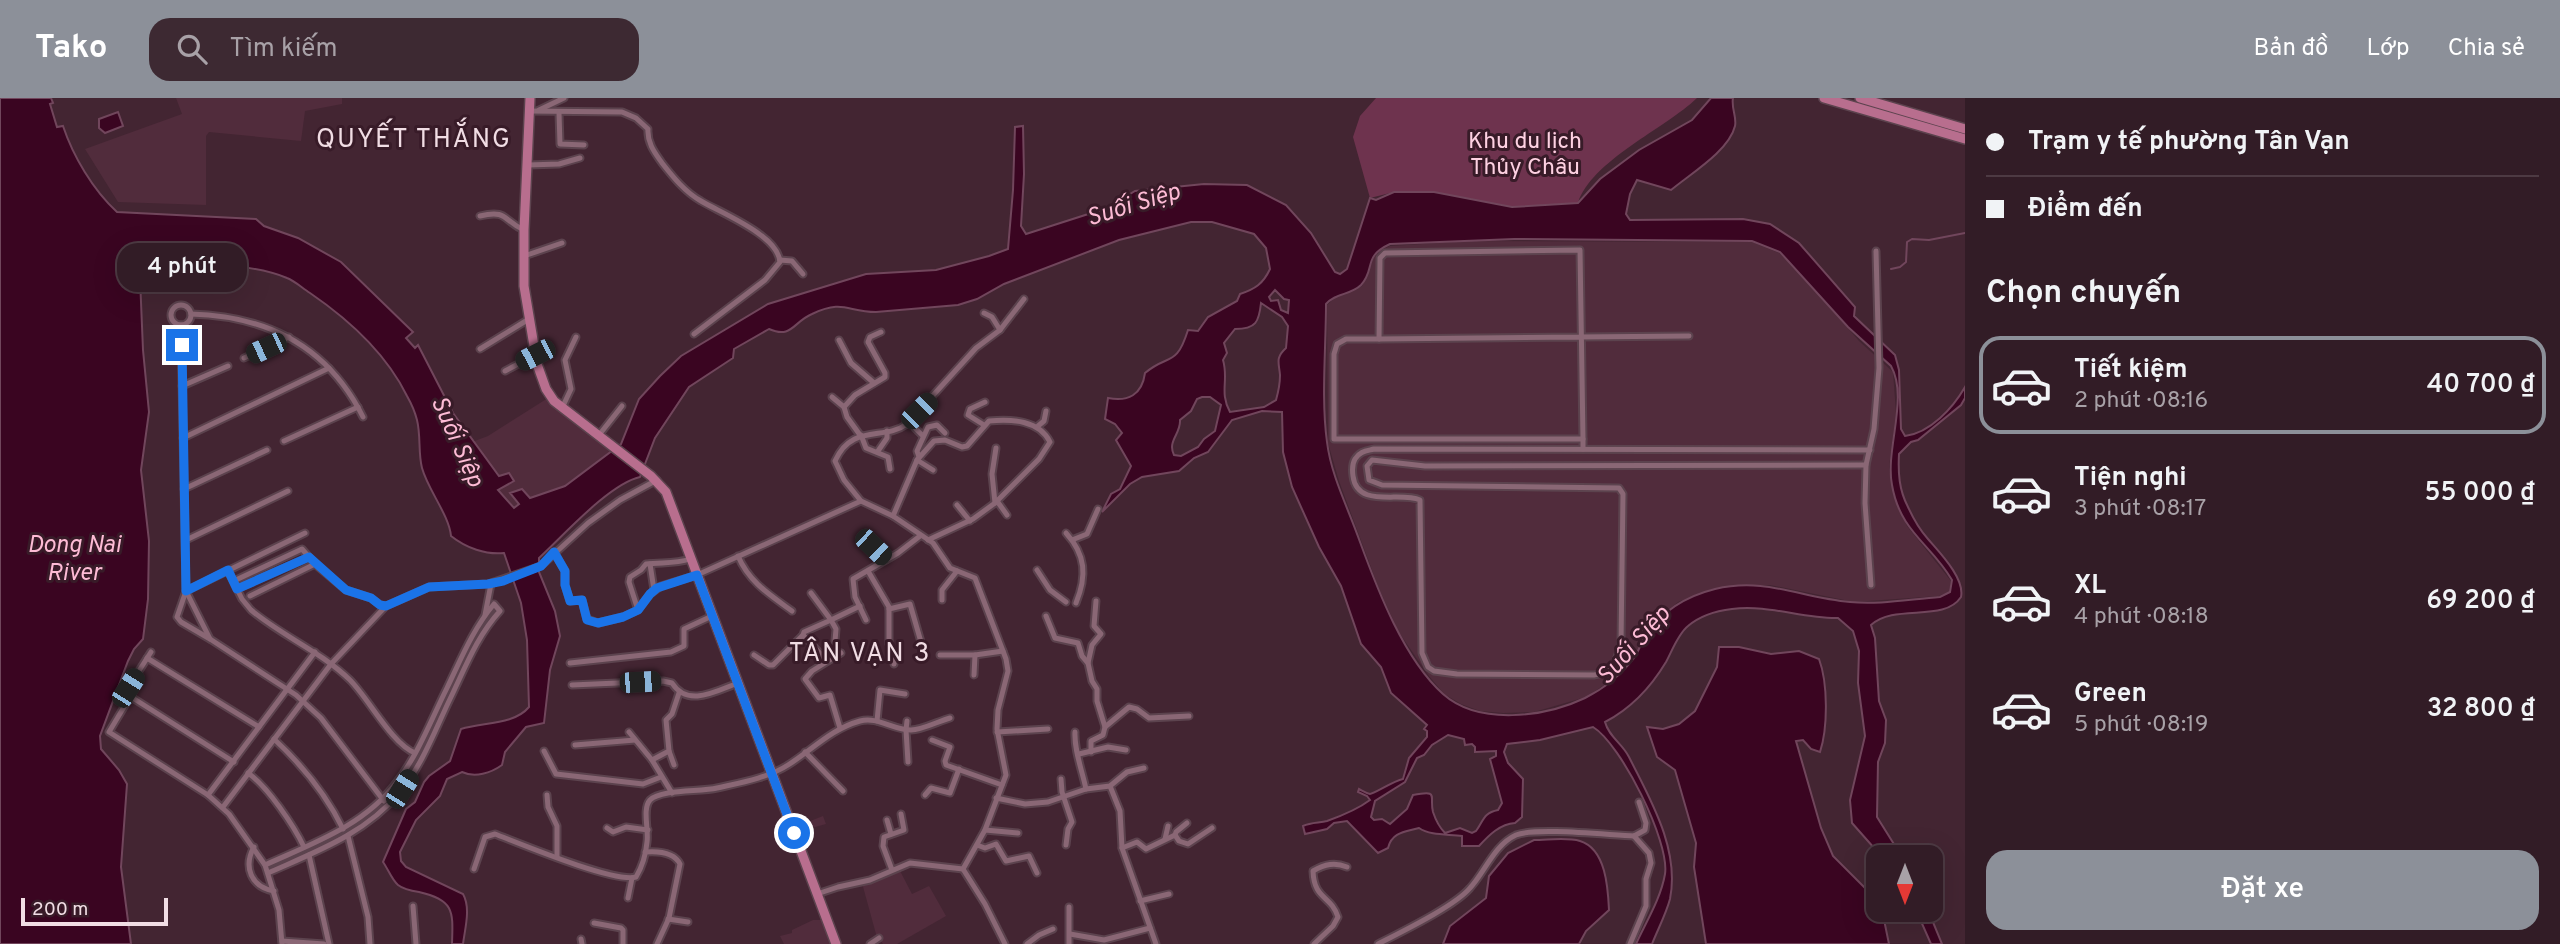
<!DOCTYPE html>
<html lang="vi">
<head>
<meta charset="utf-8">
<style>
	body { margin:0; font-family:Overpass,sans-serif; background:#3d2932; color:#f1f3f6; height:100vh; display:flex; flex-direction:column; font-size:26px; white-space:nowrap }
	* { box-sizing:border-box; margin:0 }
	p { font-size:23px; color:#a8a1a7 }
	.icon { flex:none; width:38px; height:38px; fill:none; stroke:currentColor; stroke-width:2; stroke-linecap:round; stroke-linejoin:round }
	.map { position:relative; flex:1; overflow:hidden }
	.side { display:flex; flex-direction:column; background:#321c26; width:595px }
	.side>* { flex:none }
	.hud { display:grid; align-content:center; height:154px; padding:0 21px; background:#321c26 }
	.needle { width:46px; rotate:180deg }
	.controls { position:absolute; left:1866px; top:747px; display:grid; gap:14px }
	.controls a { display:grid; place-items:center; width:77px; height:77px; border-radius:14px; background:#321c26; box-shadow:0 7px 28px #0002,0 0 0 2px #4d3a43; font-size:35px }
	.scale { position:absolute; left:21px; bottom:18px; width:147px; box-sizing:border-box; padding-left:7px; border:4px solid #f1dde4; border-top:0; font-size:19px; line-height:24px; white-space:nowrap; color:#f1dde4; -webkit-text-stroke:5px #381b28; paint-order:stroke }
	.end { position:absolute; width:32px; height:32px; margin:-16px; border:9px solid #1a73e8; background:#fff; box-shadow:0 0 0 4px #fff }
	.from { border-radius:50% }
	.bubble { position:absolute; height:49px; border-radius:21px; background:#321c26; box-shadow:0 7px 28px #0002,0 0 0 2px #4d3a43; font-size:23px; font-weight:600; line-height:49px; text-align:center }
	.car { position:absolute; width:21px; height:42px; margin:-21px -10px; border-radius:9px; box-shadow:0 0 5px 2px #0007; background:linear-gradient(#222 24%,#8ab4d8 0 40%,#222 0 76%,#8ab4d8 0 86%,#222 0) }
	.hud b { display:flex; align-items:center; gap:24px; height:66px; font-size:26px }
	.hud b+b { border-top:2px solid #4d3a43 }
	.hud i { width:18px; height:18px; background:#f1f3f6 }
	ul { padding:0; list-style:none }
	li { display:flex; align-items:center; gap:21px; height:98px; margin:0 14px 10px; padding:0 7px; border:4px solid transparent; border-radius:21px }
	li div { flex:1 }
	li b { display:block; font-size:26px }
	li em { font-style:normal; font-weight:600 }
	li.current { border-color:#8c9099 }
	li>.icon { width:63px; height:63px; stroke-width:1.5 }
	h2 { padding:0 21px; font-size:32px; line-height:84px }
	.button { display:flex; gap:14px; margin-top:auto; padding:14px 21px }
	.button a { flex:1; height:80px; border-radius:21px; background:#8c9099; color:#fff; font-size:28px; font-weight:600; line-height:80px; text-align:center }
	header { display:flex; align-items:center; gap:42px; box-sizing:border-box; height:98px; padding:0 35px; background:#8c9099; color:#fff }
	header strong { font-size:33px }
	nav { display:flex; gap:38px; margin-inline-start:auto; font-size:24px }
	.search { width:490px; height:63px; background:#3d2932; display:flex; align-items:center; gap:18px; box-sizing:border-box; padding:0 24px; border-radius:21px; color:#a8a1a7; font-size:26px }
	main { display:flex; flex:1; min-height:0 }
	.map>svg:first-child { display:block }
	.built { fill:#512c3c }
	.green { fill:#6e334e }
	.water { fill:#3a0521; stroke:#71465c; stroke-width:2; fill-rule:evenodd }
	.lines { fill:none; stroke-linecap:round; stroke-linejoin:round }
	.stream { stroke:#71465c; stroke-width:2 }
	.minor-casing { stroke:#5c434e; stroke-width:9 }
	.primary-casing { stroke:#5c434e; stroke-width:12 }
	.minor { stroke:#8a6775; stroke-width:5 }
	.primary { stroke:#b86e8e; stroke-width:9 }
	.route { stroke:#1a73e8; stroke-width:9 }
	.labels { text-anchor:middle; stroke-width:6; stroke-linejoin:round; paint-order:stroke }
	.park-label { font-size:23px; fill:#fed1e2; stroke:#381b28 }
	.water-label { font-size:24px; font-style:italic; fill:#fdbbd5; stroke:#381b28 }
	.quarter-label { font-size:26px; letter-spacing:2px; fill:#f1dde4; stroke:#381b28 }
</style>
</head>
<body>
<header>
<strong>Tako</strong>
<div class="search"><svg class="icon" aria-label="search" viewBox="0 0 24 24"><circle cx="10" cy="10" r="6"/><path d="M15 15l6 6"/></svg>Tìm kiếm</div>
<nav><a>Bản đồ</a><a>Lớp</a><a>Chia sẻ</a></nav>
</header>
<main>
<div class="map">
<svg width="1965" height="846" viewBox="0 0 1965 846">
	<rect width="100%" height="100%" fill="#432532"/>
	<g class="built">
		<path d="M176 0H342V6L305 13 301 43 209 34 206 38V107L118 104 85 51 182 16Z"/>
		<path d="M1470 143 1752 144 1779 155 1793 167 1859 243 1893 274 1896 315 1889 369 1893 396 1907 428 1951 483 1949 494 1939 498 1854 504 1770 487H1739L1712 491 1678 504 1659 520 1645 538 1635 557 1625 570 1607 585 1586 599 1534 614 1503 615 1480 613 1461 606 1444 596 1429 578 1398 533 1379 491 1339 383 1328 345 1327 207 1337 198 1362 188 1374 159 1381 152 1390 148Z"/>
		<path d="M548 300 613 351 565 388 530 401 514 411 498 392 514 383 509 375 500 378 472 344 488 338Z"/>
		<path d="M823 718 826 726 797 734 795 729Z"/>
		<path d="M899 771 912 796 929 788 946 818 897 846H883L876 836 862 785Z"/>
		<path d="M813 822H823L832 846H784L780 838 792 835V832Z"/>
	</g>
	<path class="green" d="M1376 0H1697C1666 30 1591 63 1578 105L1512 109 1434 94H1394L1370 100 1353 39 1360 18Z"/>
	<g class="water">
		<path d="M0 0H51L53 5 50 6 57 29 63 28C73 58 93 92 117 114L256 121 264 128 298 140 341 164 413 234 406 240 415 250 418 247 453 315 499 378 509 375 514 383 498 392 514 410 519 406 510 395 522 391 530 400 565 388 621 346 639 301 660 278 681 258 768 206 866 176 936 172 989 158 1008 151 1013 92 1015 29 1023 28 1024 76 1021 128 1026 136 1107 110 1135 93 1204 86 1247 87 1286 107 1311 135 1335 174 1340 176 1347 171 1370 100 1376 102 1394 94H1434L1512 109 1578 105 1600 81 1639 52 1692 22 1711 0H1733C1731 10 1737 19 1735 28 1729 53 1690 76 1671 92L1637 82 1630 96 1626 116 1630 122 1743 121 1770 126 1799 145 1855 209 1854 218 1895 257 1899 272 1901 331 1905 338C1930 335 1953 310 1965 289V300L1961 307 1918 342 1911 344 1899 356C1898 375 1899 392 1908 409 1913 420 1920 432 1928 441 1939 454 1965 480 1961 499 1944 525 1895 505 1871 527L1875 540 1879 603 1886 622 1885 645 1878 664 1877 719 1902 759H1882L1852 725 1850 702 1865 638 1858 585 1859 553 1853 533 1838 520C1803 521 1768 506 1732 511 1715 513 1701 517 1688 528 1678 536 1672 553 1666 564 1651 589 1630 611 1605 624 1609 639 1622 645 1629 659 1650 701 1680 751 1670 801 1666 816 1658 831 1652 846H1636C1646 824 1661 800 1665 776 1670 744 1621 646 1593 629L1540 642 1507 646 1504 654 1508 665 1523 681 1522 719 1515 725C1500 726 1489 737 1479 748H1462V738C1449 736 1430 738 1419 730 1405 734 1392 734 1388 750L1378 755 1347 723 1334 725 1327 731 1305 736 1303 728C1311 724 1319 725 1327 723 1341 718 1358 711 1370 702L1367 698 1358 694 1359 691C1363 693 1366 695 1370 696 1374 696 1393 683 1403 681L1409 660 1427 639V633L1424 631 1427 627 1391 595 1381 569 1361 546 1341 488 1319 449 1292 389 1283 354 1282 314 1262 313 1232 322 1208 354 1194 360 1179 373 1142 379 1130 386 1102 414 1111 396 1120 391 1131 368 1116 342 1122 335 1115 326 1105 321 1108 300C1128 304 1142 297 1145 275 1169 255 1176 270 1188 232L1198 233 1208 219 1237 203 1240 196C1255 191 1263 186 1270 171L1266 150 1254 136 1212 124H1191L1119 142 1004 186 977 201 958 207 876 214C847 214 844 201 812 216 793 224 792 241 769 231L734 251 733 260 689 289 655 340 640 379C609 386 563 438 539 460V474L555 513 560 538 550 572 544 625 526 629 505 654 502 667C491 675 475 680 462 674L447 681 440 698 416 722 400 754 401 763 406 769 463 796C471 810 465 830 463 846H452C453 814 455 802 419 794 412 793 403 791 398 787 392 782 388 771 383 764L406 711 415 704 424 684 429 678 450 663 461 631C483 624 514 627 529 609L527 542 521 505 504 455C486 457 466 450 451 438 449 417 428 392 422 370 418 355 421 338 417 322 415 314 411 305 407 298 386 255 348 221 310 195 302 190 295 183 287 180 253 166 181 161 146 172L140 180 143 252 149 314 141 372 149 443 148 501 143 541 134 551 128 563 100 638 101 651 119 672 127 686 121 769 131 846H0ZM1514 141 1752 143 1780 154 1848 229 1891 268C1909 300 1885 351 1892 387 1900 434 1931 446 1952 482L1950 494 1940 499C1911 501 1879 507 1850 504 1801 500 1766 479 1715 491 1687 498 1662 513 1646 537 1641 544 1639 553 1634 560 1621 577 1603 591 1585 600 1545 619 1479 628 1443 596 1404 561 1378 493 1360 444 1349 412 1331 378 1327 344 1321 301 1326 250 1326 206 1335 195 1351 197 1361 187 1376 171 1362 159 1390 146ZM1275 192 1284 201 1289 202 1288 215 1281 212 1278 202 1271 203 1269 199ZM1261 205 1282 219 1288 228 1286 250C1275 260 1279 265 1280 277 1280 285 1278 295 1276 302L1264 309 1230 314C1219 294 1229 282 1223 262L1227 255 1224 245 1235 231C1256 231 1259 224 1261 205ZM1202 299H1210L1221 307 1215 333 1204 341 1198 349 1181 358 1174 357C1167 343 1181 336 1180 322L1191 313 1197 301ZM1448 637 1464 641 1465 647 1472 646 1475 649V654L1496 653V658L1490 661 1502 705 1498 712C1483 715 1484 722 1476 733L1472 735 1460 730 1445 735C1440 730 1435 720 1433 714 1429 698 1440 692 1413 697L1407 711 1390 726 1382 721 1374 722 1371 719 1375 703 1405 684 1417 660 1424 657 1432 647Z"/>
		<path d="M118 14 123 28 105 35 99 30V21Z"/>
		<path d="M1719 549H1739L1771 556 1799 553 1819 561C1828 585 1828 630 1820 654L1811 651 1803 642 1796 643 1821 730 1833 758 1878 803V812H1882L1889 846H1706L1694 769 1696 745 1675 672 1657 659 1647 629 1663 631 1679 626 1695 613 1717 569Z"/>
		<path d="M1534 742C1548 742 1567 739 1580 743 1606 751 1608 790 1609 812L1586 833 1579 846H1443L1450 828 1486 800 1489 778 1508 755Z"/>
		<path d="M1916 812H1928L1942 846H1931Z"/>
	</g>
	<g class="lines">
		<path class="stream" d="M1891 171 1900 169 1906 164 1907 144 1912 141 1929 142 1965 135"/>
		<g class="minor-casing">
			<g id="minor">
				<path d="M539 12 564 0"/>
				<path d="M529 13 622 14 636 20 648 31C647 45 655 55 662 65 673 79 685 94 701 103 721 115 778 137 780 164L765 182 694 236"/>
				<path d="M559 15 560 46 584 47"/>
				<path d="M528 67 559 66 580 60"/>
				<path d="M480 118C508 111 503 123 524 132"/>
				<path d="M524 158 562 145"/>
				<path d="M780 162 792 163 803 176"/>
				<circle cx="181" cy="217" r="10"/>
				<path d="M984 215 992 219 1000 232"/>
				<path d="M191 216C267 218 328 249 363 319"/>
				<path d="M181 227 186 493 177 519 181 524 210 541"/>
				<path d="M1379 241H1346L1337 246 1334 256V341H1583"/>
				<path d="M839 242 851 265 874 285"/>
				<path d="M480 251 529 221"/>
				<path d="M244 260 289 239"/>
				<path d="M505 273 535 257"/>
				<path d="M182 288 228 268"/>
				<path d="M832 299 844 309"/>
				<path d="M562 310 571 291 565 262 576 239"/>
				<path d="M984 327 968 317 970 311 985 304"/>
				<path d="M1038 328 1044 323 1046 313"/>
				<path d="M915 330 923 338"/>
				<path d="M599 337 622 308"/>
				<path d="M860 337 847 319 844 309 855 297 885 279V275L868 244 870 239 881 234"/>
				<path d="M861 337 866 350 888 359 890 371"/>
				<path d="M183 340 329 270"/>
				<path d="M284 343 358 309"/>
				<path d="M1583 351V341L1580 152 1385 155 1380 160 1379 241 1689 238"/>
				<path d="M878 353 887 340V333"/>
				<path d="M919 359 917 353 928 329 937 327 945 335"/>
				<path d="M917 362 933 372"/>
				<path d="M1866 367 1425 368 1372 362 1367 368 1369 382 1382 387 1619 390 1623 396 1621 546C1617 562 1613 575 1594 577L1457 576 1434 573 1428 569 1422 555 1420 402C1400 393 1357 411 1353 378 1352 371 1352 366 1355 361 1360 353 1366 353 1374 351L1870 352"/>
				<path d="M184 391 267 352"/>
				<path d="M997 403 1007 417"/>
				<path d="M995 405 992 376 996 350"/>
				<path d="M957 407 970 423"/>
				<path d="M893 418 917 362 934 343 945 342 962 349 967 348 989 323C1012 321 1039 322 1050 344L1039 361 995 405 973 421 928 442"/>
				<path d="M1066 435C1086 457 1087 478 1076 505"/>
				<path d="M862 439 886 462"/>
				<path d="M186 442 288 393"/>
				<path d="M1072 442 1087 436 1098 411"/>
				<path d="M554 454 565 473V487L570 503 582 502 587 521 598 525 623 519 638 512 650 496 661 488 697 477 861 403"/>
				<path d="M738 458C749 484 770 497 792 513"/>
				<path d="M650 466 654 492"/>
				<path d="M1037 472 1050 492 1066 504"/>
				<path d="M228 473 242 501 251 512C282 538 320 553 350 582 369 601 392 646 415 655"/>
				<path d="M868 473 889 509V546L895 557 894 566"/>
				<path d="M238 481 302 451 315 466 346 492 371 500 380 507 386 508 429 489 488 486 541 468 588 425 620 402 657 382"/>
				<path d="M1871 487 1865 405 1866 367 1874 331 1879 270 1876 153"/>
				<path d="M237 491 309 459"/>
				<path d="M186 493 210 541 296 597 321 620 384 703"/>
				<path d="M186 493 305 435"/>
				<path d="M811 495 831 522 804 534 803 537 827 563"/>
				<path d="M250 498 315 466"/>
				<path d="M942 502V492L957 473"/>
				<path d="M889 511 910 506 921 544"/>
				<path d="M638 512 629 484 630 479 641 472 646 466C662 464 675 466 690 461"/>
				<path d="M485 517 491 486"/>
				<path d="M1046 518 1055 540 1078 545 1082 558 1088 565"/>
				<path d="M866 522 855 499 853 481 898 455 920 438"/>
				<path d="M835 543 836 531 831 522 860 508"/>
				<path d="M151 554 128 590V597L234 664"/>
				<path d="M754 557 769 567H773L803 537"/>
				<path d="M940 557H975L1003 553"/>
				<path d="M147 560 259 629"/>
				<path d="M570 565 671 554 684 548V531L712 518"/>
				<path d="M974 577 975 557"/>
				<path d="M572 587 663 583 672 585C688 610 716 593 738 585"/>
				<path d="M130 599 109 634 208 697 229 716 265 767 279 812 282 846"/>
				<path d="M877 623 880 592 905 596"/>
				<path d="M907 623 906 632 908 664"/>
				<path d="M1105 629 1129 609 1137 611 1149 620 1189 618"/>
				<path d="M840 630 830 597 819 600 805 581 812 573 841 555"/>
				<path d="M629 634 652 662 672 695"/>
				<path d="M997 634 1048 631"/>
				<path d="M1075 634C1074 652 1082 672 1086 691"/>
				<path d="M274 641C301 666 327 698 343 731"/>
				<path d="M932 642 950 649 945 663 946 667 1002 687"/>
				<path d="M575 647 635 642"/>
				<path d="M544 653 556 676 643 686 661 679"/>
				<path d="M669 653 674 667"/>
				<path d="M805 654 843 693"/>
				<path d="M1091 654V643L1103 637 1105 629 1097 603V591L1092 583 1088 565 1092 547 1101 536 1094 528 1096 503"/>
				<path d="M1079 656 1108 649 1126 652"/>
				<path d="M652 662 669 653 666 622 672 616 679 595"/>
				<path d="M248 675C268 689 294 728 304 749"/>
				<path d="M1061 681 1062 694 1072 724 1068 731 1066 747"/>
				<path d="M1110 688 1120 713 1122 750 1156 846"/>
				<path d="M208 697 315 554"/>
				<path d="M547 697 548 709 557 728V758"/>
				<path d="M925 697 931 690 950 695 959 671"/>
				<path d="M996 700 1025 706 1048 704 1086 691 1110 688 1127 674 1144 670"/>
				<path d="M223 709 331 566 386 508"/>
				<path d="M887 722 891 736"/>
				<path d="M607 730 613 734 626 729 648 732"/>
				<path d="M985 732 1018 735"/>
				<path d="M1175 737 1176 734 1187 725"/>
				<path d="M348 738 368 819 370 846"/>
				<path d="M1165 741 1168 728"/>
				<path d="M977 747 985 750 996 746 1006 763 1029 758 1037 775"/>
				<path d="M254 749C243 769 251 789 274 793"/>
				<path d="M1122 750 1137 744 1146 751 1175 737 1179 743 1188 746 1212 730"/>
				<path d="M645 754C658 753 674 754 680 766L669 820 657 846"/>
				<path d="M309 757 329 846"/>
				<path d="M265 767C311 746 364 728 396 685 418 657 431 622 447 590 461 561 473 531 494 506L500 513C477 538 465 570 450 601 435 632 422 668 399 695 365 736 315 754 268 775"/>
				<path d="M474 771 485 739 495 736C521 746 614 785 636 779 642 769 646 755 647 744 649 732 642 711 650 702 661 691 700 694 717 690 739 685 768 680 788 667 812 652 831 631 860 623 877 618 893 632 911 632 922 632 939 623 950 620"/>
				<path d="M963 771 985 732 1006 677 997 631 998 612 1008 573 1006 561 975 480 950 470 933 445 893 418 861 403 844 382 835 363C852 325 884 343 907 326L976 250 1000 232 1024 201"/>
				<path d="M963 771 985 806 1005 846"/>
				<path d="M892 772 883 748 884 739 904 732 901 716"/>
				<path d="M817 796 838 789 870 782 910 765 963 771"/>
				<path d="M628 800 632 780"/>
				<path d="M1140 803 1169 796"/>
				<path d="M413 808 416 846"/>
				<path d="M668 821 688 824"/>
				<path d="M594 825 621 830 623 832V846"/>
				<path d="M1070 836 1104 842 1150 830"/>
				<path d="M581 841 582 846"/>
				<path d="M282 843 324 846"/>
				<path d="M870 846 879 840"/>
				<path d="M1027 846 1039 837 1053 831"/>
				<path d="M1069 846V809"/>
				<path d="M1314 846 1333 828 1338 819C1331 797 1314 802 1313 773 1325 766 1335 764 1347 769"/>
				<path d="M1378 846C1401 834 1455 808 1470 790 1485 774 1494 747 1516 737 1536 729 1608 737 1634 738L1645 732 1646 725 1639 704"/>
				<path d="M1630 846 1646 808V781L1651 765 1649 755 1634 738"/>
			</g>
		</g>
		<g class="primary-casing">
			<g id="primary">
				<path d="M530 0 524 132V188L537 266 546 291 554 303 651 378 666 394 836 846"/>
				<path d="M1824 0 1965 41"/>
				<path d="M1860 0 1965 31"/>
			</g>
		</g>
		<use href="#minor" class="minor"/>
		<use href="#primary" class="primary"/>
	</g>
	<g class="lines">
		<path class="route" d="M182 247 186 493 228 472 237 491 309 459 346 492 371 500 380 507 386 508 429 489 488 486 503 483 541 468 554 454 565 473V487L570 503 582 502 587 522 598 525 623 519 638 512 650 496 657 490 697 477 794 735"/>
	</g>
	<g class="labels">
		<g class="park-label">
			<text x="1525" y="50">Khu du lịch<tspan x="1525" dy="26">Thủy Châu</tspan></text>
		</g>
		<g class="water-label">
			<text transform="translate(1133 106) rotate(-17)" y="8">Suối Siệp</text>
			<text transform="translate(458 343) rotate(66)" y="8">Suối Siệp</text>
			<text x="74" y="454">Dong Nai<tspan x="74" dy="28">River</tspan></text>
			<text transform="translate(1633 547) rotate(-48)" y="8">Suối Siệp</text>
		</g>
		<g class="quarter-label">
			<text x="414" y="49">QUYẾT THẮNG</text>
			<text x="860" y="563">TÂN VẠN 3</text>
		</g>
	</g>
</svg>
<div class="controls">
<a><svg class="needle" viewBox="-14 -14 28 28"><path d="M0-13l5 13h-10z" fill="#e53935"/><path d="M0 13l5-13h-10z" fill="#a8a1a7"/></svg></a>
</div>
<div class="scale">200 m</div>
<i class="end from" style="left:794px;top:735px"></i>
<i class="end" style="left:182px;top:247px"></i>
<div class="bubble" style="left:117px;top:145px;width:130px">4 phút</div>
<i class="car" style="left:266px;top:250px;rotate:245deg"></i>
<i class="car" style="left:535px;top:257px;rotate:243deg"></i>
<i class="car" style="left:919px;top:313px;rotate:45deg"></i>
<i class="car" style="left:873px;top:449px;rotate:134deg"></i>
<i class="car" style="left:640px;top:584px;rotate:87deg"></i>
<i class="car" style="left:128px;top:590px;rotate:32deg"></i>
<i class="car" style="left:402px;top:691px;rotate:32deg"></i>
</div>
<section class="side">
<div class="hud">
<b><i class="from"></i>Trạm y tế phường Tân Vạn</b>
<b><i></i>Điểm đến</b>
</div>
<h2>Chọn chuyến</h2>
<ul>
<li class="current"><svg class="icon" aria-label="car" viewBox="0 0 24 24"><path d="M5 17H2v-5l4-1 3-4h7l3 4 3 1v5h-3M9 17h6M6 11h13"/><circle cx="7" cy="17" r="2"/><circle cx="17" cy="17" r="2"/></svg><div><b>Tiết kiệm</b><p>2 phút · 08:16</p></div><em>40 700 ₫</em></li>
<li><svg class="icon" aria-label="car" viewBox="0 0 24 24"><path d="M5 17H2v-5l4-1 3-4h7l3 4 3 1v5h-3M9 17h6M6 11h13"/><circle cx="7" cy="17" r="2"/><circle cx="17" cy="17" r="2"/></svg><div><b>Tiện nghi</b><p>3 phút · 08:17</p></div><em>55 000 ₫</em></li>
<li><svg class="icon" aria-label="car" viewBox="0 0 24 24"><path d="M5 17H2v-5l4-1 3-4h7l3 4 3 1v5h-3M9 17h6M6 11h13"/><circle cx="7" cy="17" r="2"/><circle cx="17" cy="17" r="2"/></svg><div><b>XL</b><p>4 phút · 08:18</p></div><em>69 200 ₫</em></li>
<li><svg class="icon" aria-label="car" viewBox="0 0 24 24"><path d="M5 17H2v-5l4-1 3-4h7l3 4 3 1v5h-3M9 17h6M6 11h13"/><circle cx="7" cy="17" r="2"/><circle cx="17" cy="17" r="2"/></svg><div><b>Green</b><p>5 phút · 08:19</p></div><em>32 800 ₫</em></li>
</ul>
<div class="button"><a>Đặt xe</a></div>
</section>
</main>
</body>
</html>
